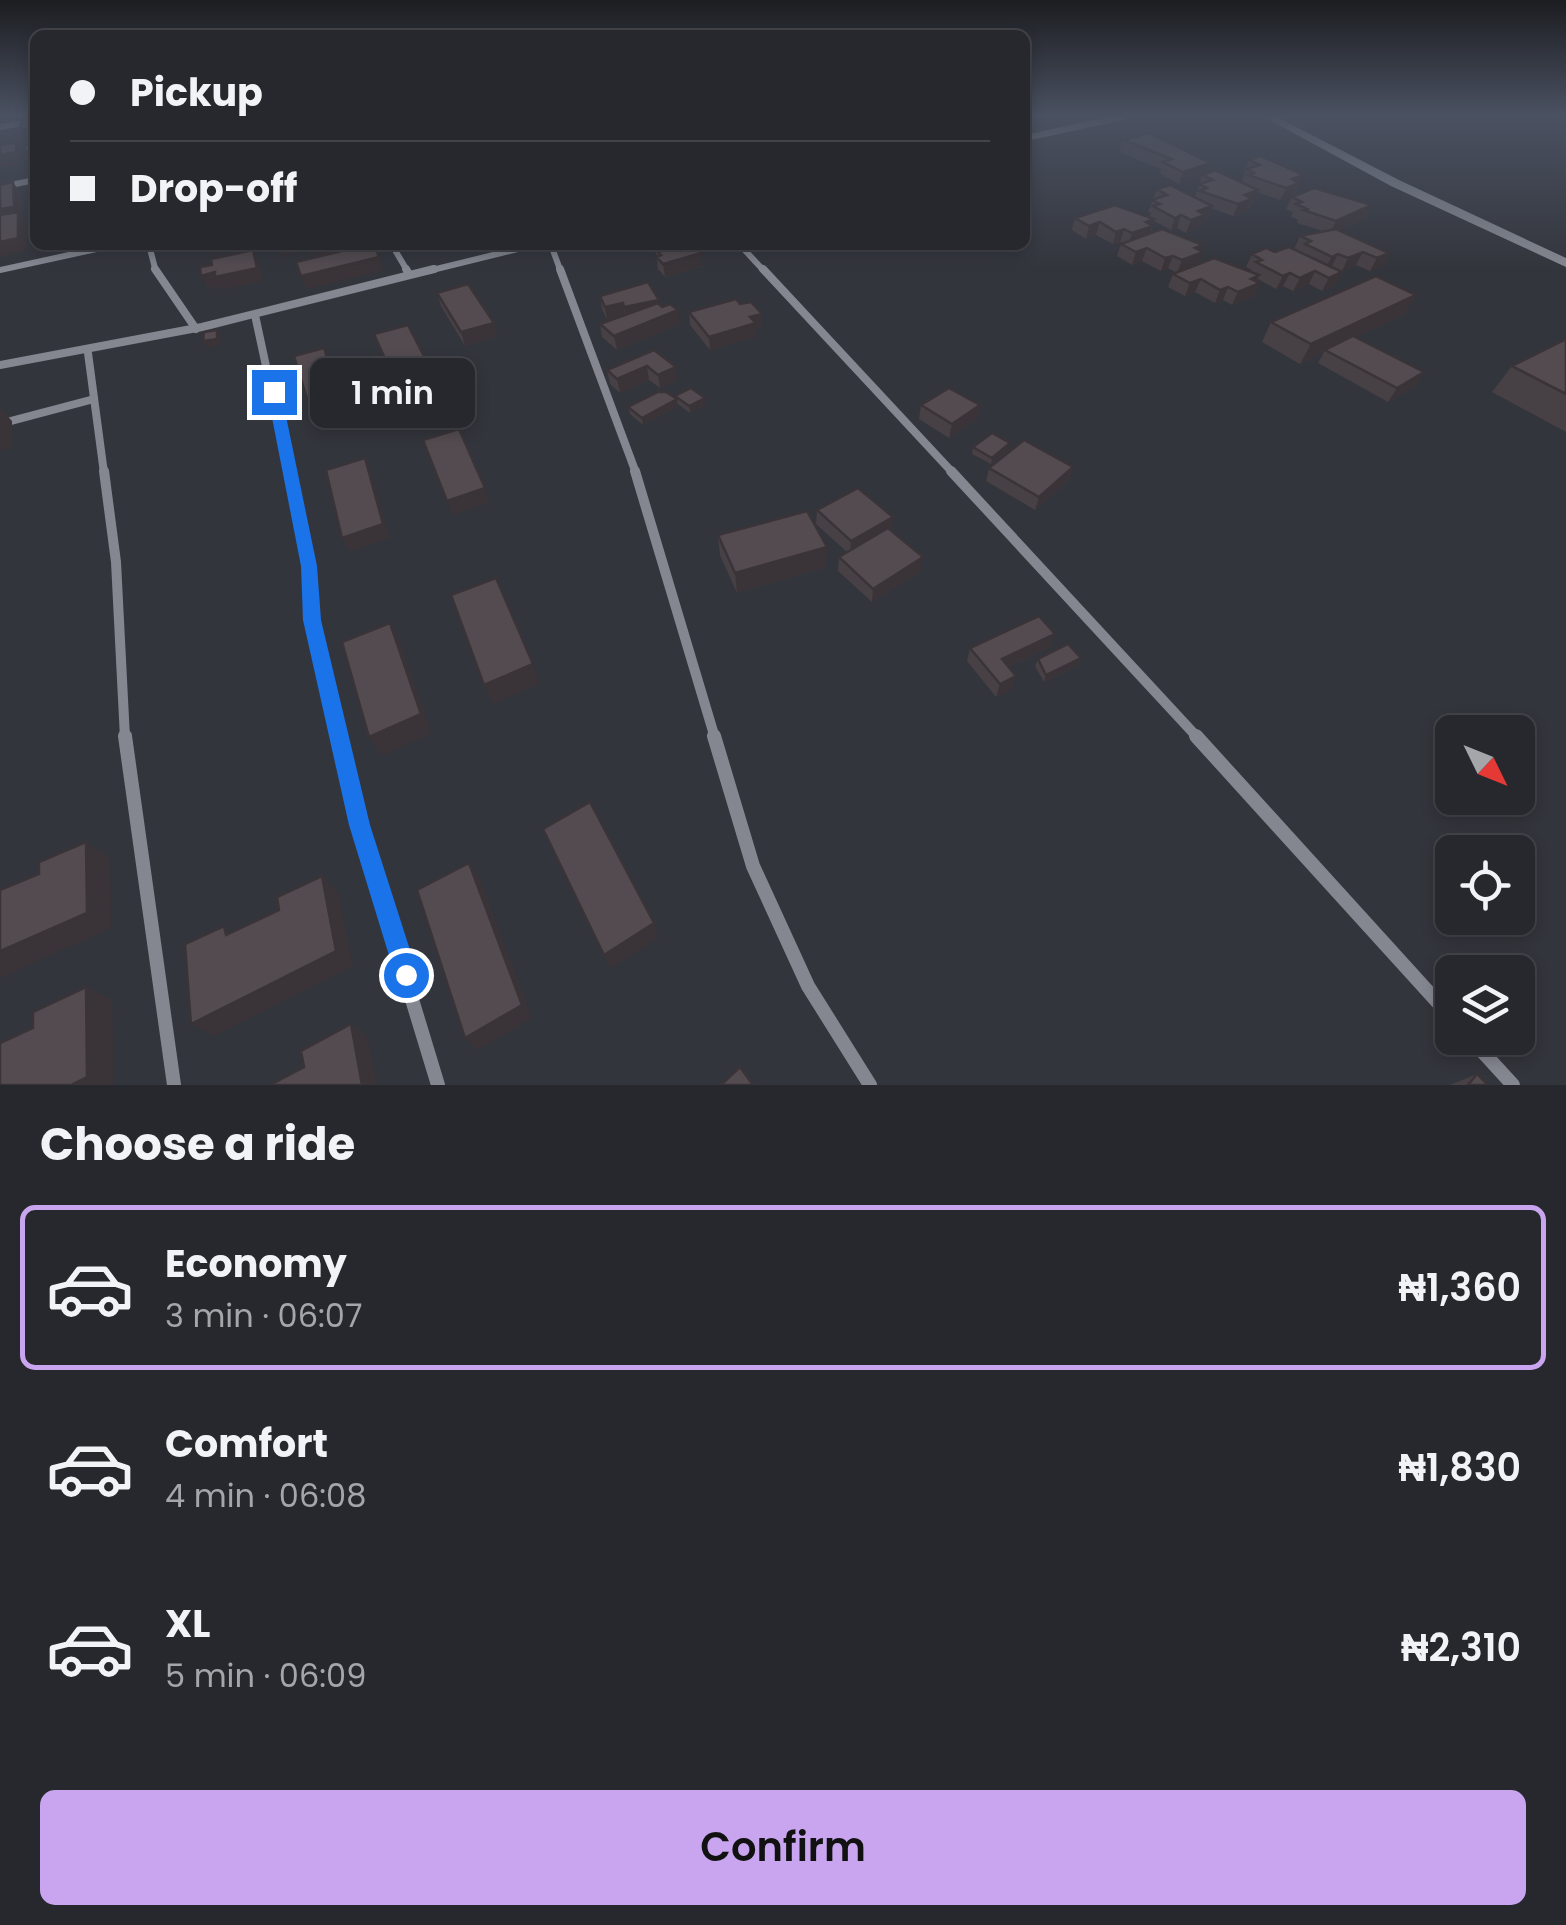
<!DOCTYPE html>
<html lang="en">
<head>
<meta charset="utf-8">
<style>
	body { margin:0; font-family:Poppins,sans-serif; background:#2e3035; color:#f1f3f6; height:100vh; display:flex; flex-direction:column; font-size:38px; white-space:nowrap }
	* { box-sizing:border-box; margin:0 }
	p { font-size:32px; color:#a4a6aa }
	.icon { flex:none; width:55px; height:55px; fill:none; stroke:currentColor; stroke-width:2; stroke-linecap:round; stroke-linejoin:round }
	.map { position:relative; height:1085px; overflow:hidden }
	.details { display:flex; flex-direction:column; background:#26282d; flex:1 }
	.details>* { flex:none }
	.banner { position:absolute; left:30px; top:30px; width:1000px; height:220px; border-radius:15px; box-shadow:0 5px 15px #0003,0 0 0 2px #424449; display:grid; align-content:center; height:220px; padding:0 40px; background:#26282d }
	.needle { width:65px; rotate:133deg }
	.tools { position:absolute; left:1435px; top:715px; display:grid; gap:20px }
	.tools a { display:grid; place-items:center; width:100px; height:100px; border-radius:15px; background:#26282d; box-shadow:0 5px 15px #0003,0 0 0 2px #424449; font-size:50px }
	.end { position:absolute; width:45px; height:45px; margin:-22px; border:12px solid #1a73e8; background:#fff; box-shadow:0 0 0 5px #fff }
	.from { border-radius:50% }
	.bubble { position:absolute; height:70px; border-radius:15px; background:#26282d; box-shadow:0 5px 15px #0003,0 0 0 2px #424449; font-size:32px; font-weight:600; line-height:70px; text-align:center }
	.banner b { display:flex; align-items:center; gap:35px; height:95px; font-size:38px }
	.banner b+b { border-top:2px solid #424449 }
	.banner i { width:25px; height:25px; background:#f1f3f6 }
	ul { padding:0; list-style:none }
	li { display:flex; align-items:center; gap:30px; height:165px; margin:0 20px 15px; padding:0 20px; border:5px solid transparent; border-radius:15px }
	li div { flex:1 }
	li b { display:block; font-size:38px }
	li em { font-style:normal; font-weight:600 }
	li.active { border-color:#c8a5ee }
	li>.icon { width:90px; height:90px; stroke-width:1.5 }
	h2 { padding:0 40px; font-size:45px; line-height:120px }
	.cta { display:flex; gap:20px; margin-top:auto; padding:20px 40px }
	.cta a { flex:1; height:115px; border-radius:15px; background:#c8a5ee; color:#111; font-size:40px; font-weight:600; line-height:115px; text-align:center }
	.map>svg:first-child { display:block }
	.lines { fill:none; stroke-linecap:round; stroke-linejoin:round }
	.street-far3 { stroke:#848790; stroke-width:6 }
	.street-far2 { stroke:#848790; stroke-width:8 }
	.street-far1 { stroke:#848790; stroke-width:10 }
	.street { stroke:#848790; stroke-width:14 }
	.secondary { fill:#848790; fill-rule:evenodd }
	.wall { fill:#474045 }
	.shaded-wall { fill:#3a3438 }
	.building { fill:#534b50; stroke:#3a3438; stroke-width:2.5 }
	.route { fill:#1a73e8 }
</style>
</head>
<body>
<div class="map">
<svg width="1566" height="1085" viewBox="0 0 1566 1085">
	<rect width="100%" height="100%" fill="#33353c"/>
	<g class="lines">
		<g class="street-far3">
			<path d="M0 127 35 121"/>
			<path d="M1025 138 1123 117"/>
			<path d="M0 187 35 180"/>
			<path d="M149 245 156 272"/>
			<path d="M392 245 408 272"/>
			<path d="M551 245 561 272"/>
			<path d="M740 245 765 272"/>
			<path d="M0 270 115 245"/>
			<path d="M424 272 534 245"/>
		</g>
		<g class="street-far2">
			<path d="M155 269 196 329"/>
			<path d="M406 269 409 274"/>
			<path d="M560 269 636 473"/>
			<path d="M763 269 953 473"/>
			<path d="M255 315 289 473"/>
			<path d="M88 353 104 473"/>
			<path d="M0 365 202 327 434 269"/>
			<path d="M0 424 94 399"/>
		</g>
		<g class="street-far1">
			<path d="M104 471 116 562 125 738"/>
			<path d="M289 471 309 565 312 620 339 738"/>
			<path d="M635 471 715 738"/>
			<path d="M951 471 1198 738"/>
		</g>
		<g class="street">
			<path d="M125 736 174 1085"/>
			<path d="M339 736 359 825 438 1085"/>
			<path d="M714 736 753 866 808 986 870 1085"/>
			<path d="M1196 736 1452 1018"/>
			<path d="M1470 1038 1513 1085"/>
		</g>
		<path class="secondary" d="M1264 117H1277L1399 180 1566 258V267L1391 186Z"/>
	</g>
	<g class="wall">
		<path d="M1123 140 1211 163 1208 173 1245 184 1242 181 1249 160 1261 156 1299 187 1294 195 1280 200 1257 192 1247 211 1233 216 1211 208 1208 218 1204 220 1201 227 1186 233 1177 228 1171 230 1154 221 1151 233 1201 251 1198 264 1251 272 1252 270 1246 267 1252 254 1294 249 1300 236 1323 231 1297 223 1298 220 1291 217 1293 212 1286 209 1292 197 1372 205 1366 218 1338 230 1389 253 1382 266 1370 271 1356 265 1342 271 1335 285 1322 291 1309 284 1293 291 1283 286 1276 289 1258 279 1254 296 1232 305 1223 300 1215 303 1195 292 1185 296 1168 287 1173 274 1175 272 1168 268 1161 271 1142 261 1132 265 1117 256 1121 244 1123 243 1120 242 1113 244 1096 235 1086 239 1072 230 1075 218 1149 217 1151 213 1148 212 1157 189 1195 197 1202 176 1179 184 1160 174 1161 169 1119 152Z"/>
		<path d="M649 245H697V248L693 249 702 266 665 277 658 269 656 253Z"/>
		<path d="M437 293 494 323 497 336 465 346 441 306Z"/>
		<path d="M1416 295 1404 314 1356 337 1415 386 1388 402 1318 363 1324 352 1300 364 1262 342 1271 322Z"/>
		<path d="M600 296 659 304 680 324 617 350 602 337 600 324 615 318 607 320 602 309Z"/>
		<path d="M740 304 762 314V327L756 328V337L710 350 690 325 689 312Z"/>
		<path d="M1566 339V432L1492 392 1512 366Z"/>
		<path d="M654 350 677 381 660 388 649 380 620 393 610 384 607 370Z"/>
		<path d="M675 396 705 405 690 413 678 404V406L643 425 630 414 628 407 676 398Z"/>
		<path d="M921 405H980L977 419 949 438 919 419Z"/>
		<path d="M973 447 1009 450 991 464 972 454Z"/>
		<path d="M1073 467 1068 481 1035 510 986 481 989 468Z"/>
		<path d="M817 510 891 530 921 571 872 602 838 571 839 557 847 552 816 524Z"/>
		<path d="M718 535 826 567 737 593 720 555Z"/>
		<path d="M1055 634 1050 647 1008 667 1016 676 1011 690 996 697 967 661 970 648Z"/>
		<path d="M1081 658 1078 665 1044 682 1035 666 1038 659Z"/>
		<path d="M1477 1074 1488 1085H1449H1450Z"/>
	</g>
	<g class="shaded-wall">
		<path d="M35 127V140L27 141 20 130Z"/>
		<path d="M16 142 23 153 24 164 0 168V155Z"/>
		<path d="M35 149V156L30 158 26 152Z"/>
		<path d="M1211 163 1207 175H1203L1202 176 1179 184 1183 172Z"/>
		<path d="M1304 175 1294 195 1280 200 1292 179Z"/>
		<path d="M13 182 22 195V218L26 224 27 250 0 257V209Z"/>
		<path d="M1258 190 1253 202 1250 203 1247 211 1233 216 1238 204 1245 195Z"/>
		<path d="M1372 205 1366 218 1330 233 1336 221Z"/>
		<path d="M1212 206 1208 218 1204 220 1201 227 1186 233 1191 220 1198 211Z"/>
		<path d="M1181 215 1177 228 1171 230 1175 218Z"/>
		<path d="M1154 219 1149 239 1128 246 1132 233 1146 222Z"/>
		<path d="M1100 222 1096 235 1086 239 1089 226Z"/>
		<path d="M1124 229 1120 242 1113 244 1116 232Z"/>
		<path d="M277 245H316L317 248 282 256Z"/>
		<path d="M349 245H375L378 252 323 265 317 253Z"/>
		<path d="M658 245H697V248L661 257Z"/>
		<path d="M1203 245 1200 253 1203 252 1198 265 1177 273 1182 260 1195 248Z"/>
		<path d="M1147 248 1142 261 1132 265 1136 252Z"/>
		<path d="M253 250 259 263 263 281 222 290 220 286 208 289 201 276Z"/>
		<path d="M1363 252 1356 265 1342 271 1348 258Z"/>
		<path d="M701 253 702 266 665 277 663 264Z"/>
		<path d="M1389 253 1382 266 1370 271 1377 258Z"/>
		<path d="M1338 254 1332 266 1325 269 1332 257Z"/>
		<path d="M1173 256 1168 268 1161 271 1165 258Z"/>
		<path d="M379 257 384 270 307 289 301 276Z"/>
		<path d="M1315 271 1309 284 1293 291 1300 278Z"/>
		<path d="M1342 272 1335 285 1322 291 1329 278Z"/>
		<path d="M1290 273 1283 286 1276 289 1283 276Z"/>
		<path d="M1259 275 1255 285 1260 283 1254 296 1232 305 1238 292 1251 279Z"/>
		<path d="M1201 279 1195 292 1185 296 1190 283Z"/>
		<path d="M1228 287 1223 300 1215 303 1220 290Z"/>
		<path d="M1416 295 1404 314 1327 351 1325 350 1324 352 1300 364 1311 344Z"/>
		<path d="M659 300 660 313 626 320 624 307Z"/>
		<path d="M623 303 625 316 607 320 605 307Z"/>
		<path d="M678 310 680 324 617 350 614 336Z"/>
		<path d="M762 314V327L756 328V337L710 350 709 337 750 317Z"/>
		<path d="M494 323 497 336 465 346 461 332Z"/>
		<path d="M217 330 221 336 220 345 207 348 203 341Z"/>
		<path d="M324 348 347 409 316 418 309 405Z"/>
		<path d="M647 366 649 380 620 393 617 379Z"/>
		<path d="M676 367 677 381 660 388 658 375Z"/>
		<path d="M430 368 435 382 399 393 394 379Z"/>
		<path d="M1424 372 1415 386 1388 402 1397 388Z"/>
		<path d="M705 398V405L690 413 689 406Z"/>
		<path d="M677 399 678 406 643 425 642 418Z"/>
		<path d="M980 405 977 419 949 438 952 424Z"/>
		<path d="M0 408 12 421V448L0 451Z"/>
		<path d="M1010 443 1009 450 991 464 992 458Z"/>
		<path d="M365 458 371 472 390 538 350 551 342 538Z"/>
		<path d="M1073 467 1068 481 1035 510 1039 497Z"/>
		<path d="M485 488 490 502 452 515 447 501Z"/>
		<path d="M893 517 891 531 850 555 851 541Z"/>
		<path d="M827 547 826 567 737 593 735 573Z"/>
		<path d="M923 557 921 571 872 602 873 589Z"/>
		<path d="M390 623 400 643 432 733 382 756 369 737Z"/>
		<path d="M1055 634 1050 647 997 672 1002 659Z"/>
		<path d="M1081 658 1078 665 1044 682 1046 675Z"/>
		<path d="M533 664 540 684 493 704 484 685Z"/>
		<path d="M1016 676 1011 690 996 697 1000 684Z"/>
		<path d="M86 842 110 858 111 928 0 978V951Z"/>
		<path d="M469 863 480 879 532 1018 478 1050 465 1038Z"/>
		<path d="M322 876 338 892 353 966 214 1036 191 1024Z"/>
		<path d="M654 923 658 938 610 969 604 955Z"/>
		<path d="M86 987 112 1000 114 1085H71Z"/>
		<path d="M351 1024 367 1036 377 1085H362Z"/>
	</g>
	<g class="building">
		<path d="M22 117H35V127L20 130Z"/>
		<path d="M1149 133 1211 163 1183 172 1163 162 1172 159 1123 140Z"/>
		<path d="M35 135V149L26 152 23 146 28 145V136Z"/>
		<path d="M16 142V152L0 155V145Z"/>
		<path d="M1261 156 1304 175 1292 179 1299 183 1286 188 1248 175 1254 173 1247 169 1260 165 1249 160Z"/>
		<path d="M1215 170 1258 190 1245 195 1252 199 1238 204 1200 191 1207 188 1199 184 1213 180 1203 175Z"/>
		<path d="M13 182 14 207 0 209V185Z"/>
		<path d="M1170 185 1212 206 1198 211 1205 215 1191 220 1181 215 1175 218 1153 206 1160 204 1152 200 1167 195 1157 189Z"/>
		<path d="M1314 188 1372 205 1336 221 1303 210 1307 209 1296 204 1302 202 1292 197Z"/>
		<path d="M1115 205 1154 219 1146 222 1153 226 1132 233 1124 229 1116 232 1100 222 1089 226 1075 218Z"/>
		<path d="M35 208V233L30 234 32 209Z"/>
		<path d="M18 212V238L0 242V215Z"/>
		<path d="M1162 229 1203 245 1195 248 1203 252 1182 260 1173 256 1165 258 1147 248 1136 252 1121 244Z"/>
		<path d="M1336 229 1389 253 1377 258 1363 252 1348 258 1338 254 1332 257 1305 244 1311 241 1300 236Z"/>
		<path d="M314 245H349L317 253Z"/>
		<path d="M367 245H374L379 257 301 276 296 262Z"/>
		<path d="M672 245H687L701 253 663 264 656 257 661 255 655 249Z"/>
		<path d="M1289 247 1342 272 1329 278 1315 271 1300 278 1290 273 1283 276 1256 262 1262 260 1252 254 1266 248 1275 252Z"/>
		<path d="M253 250 257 268 215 277V272L201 276 200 267 212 265 211 259Z"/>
		<path d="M1214 258 1259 275 1251 279 1260 283 1238 292 1228 287 1220 290 1201 279 1190 283 1173 274Z"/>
		<path d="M1376 276 1416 295 1311 344 1271 322Z"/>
		<path d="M648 282 659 300 624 307 623 303 605 307 600 296Z"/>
		<path d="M468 284 494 323 461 332 437 293Z"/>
		<path d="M736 299 740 304 751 302 762 314 750 317 756 323 709 337 689 312Z"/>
		<path d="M658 303 662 307 670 304 678 310 614 336 600 324Z"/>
		<path d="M408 325 430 368 394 379 374 334Z"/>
		<path d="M217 330V339L203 341 204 332Z"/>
		<path d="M1353 336 1424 372 1397 388 1325 350Z"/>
		<path d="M1566 339V394L1512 366Z"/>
		<path d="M324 348 340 396 309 405 294 356Z"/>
		<path d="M654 350 676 367 658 375 647 366 617 379 607 370Z"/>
		<path d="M691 388 705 398 689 406 675 396Z"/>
		<path d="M949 388 980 405 952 424 921 405Z"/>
		<path d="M658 392H666L677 399 642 418 628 407Z"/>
		<path d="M459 429 485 488 447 501 423 440Z"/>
		<path d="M992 433 1010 443 992 458 973 447Z"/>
		<path d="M1024 440 1073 467 1039 497 989 468Z"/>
		<path d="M365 458 383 524 342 538 326 470Z"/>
		<path d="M858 488 893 517 851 541 817 510Z"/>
		<path d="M807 511 827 547 735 573 718 535Z"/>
		<path d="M888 528 923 557 873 589 839 557Z"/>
		<path d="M496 578 533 664 484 685 451 595Z"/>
		<path d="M1039 616 1055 634 1002 659 1016 676 1000 684 970 648Z"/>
		<path d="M390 623 421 714 369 737 342 642Z"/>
		<path d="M1068 644 1081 658 1046 675 1038 659Z"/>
		<path d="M590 802 654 923 604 955 543 829Z"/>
		<path d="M86 842 87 913 0 951V890L39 874V862Z"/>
		<path d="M469 863 522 1005 465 1038 417 890Z"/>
		<path d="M322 876 336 951 191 1024 185 944 224 926 226 935 279 910 277 897Z"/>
		<path d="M86 987 87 1077 71 1085H0V1043L33 1028V1012Z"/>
		<path d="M351 1024 362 1085H270L304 1067 301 1051Z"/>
		<path d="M740 1067 753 1085H721Z"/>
		<path d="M1477 1074 1488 1085H1468Z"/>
	</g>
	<linearGradient id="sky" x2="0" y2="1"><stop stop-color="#1c1d21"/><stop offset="0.43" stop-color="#4a5161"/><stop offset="1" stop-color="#4a5161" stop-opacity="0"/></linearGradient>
	<rect width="1566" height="269" fill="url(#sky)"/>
	<path class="route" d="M274 388 281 392 317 566 321 620 370 825 418 975 415 983 406 987 398 983 395 975 349 825 303 620 301 566 267 392Z"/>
</svg>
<div class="tools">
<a><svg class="needle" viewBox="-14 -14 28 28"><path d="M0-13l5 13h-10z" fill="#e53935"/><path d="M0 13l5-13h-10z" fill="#a4a6aa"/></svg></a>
<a><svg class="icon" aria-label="locate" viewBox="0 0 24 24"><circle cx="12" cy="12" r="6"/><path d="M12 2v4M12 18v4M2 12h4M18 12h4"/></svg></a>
<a><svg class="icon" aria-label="layers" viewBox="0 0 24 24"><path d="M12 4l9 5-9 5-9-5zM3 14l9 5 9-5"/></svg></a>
</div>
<i class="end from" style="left:406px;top:975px"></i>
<i class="end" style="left:274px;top:392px"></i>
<div class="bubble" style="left:310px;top:358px;width:165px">1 min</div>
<div class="banner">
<b><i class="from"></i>Pickup</b>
<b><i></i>Drop-off</b>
</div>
</div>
<section class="details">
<h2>Choose a ride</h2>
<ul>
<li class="active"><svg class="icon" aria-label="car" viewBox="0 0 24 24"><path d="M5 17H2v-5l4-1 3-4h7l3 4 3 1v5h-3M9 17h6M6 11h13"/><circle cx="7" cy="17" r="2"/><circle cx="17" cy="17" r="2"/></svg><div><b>Economy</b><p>3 min · 06:07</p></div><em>₦1,360</em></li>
<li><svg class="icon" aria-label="car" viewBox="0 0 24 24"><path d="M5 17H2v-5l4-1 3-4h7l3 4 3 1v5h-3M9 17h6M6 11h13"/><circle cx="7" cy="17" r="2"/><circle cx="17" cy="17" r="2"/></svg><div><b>Comfort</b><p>4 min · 06:08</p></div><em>₦1,830</em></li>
<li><svg class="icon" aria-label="car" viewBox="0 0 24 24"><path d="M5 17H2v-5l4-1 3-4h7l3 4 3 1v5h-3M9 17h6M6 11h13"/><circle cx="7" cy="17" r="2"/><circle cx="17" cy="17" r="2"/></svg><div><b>XL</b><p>5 min · 06:09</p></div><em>₦2,310</em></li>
</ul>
<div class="cta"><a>Confirm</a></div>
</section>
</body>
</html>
